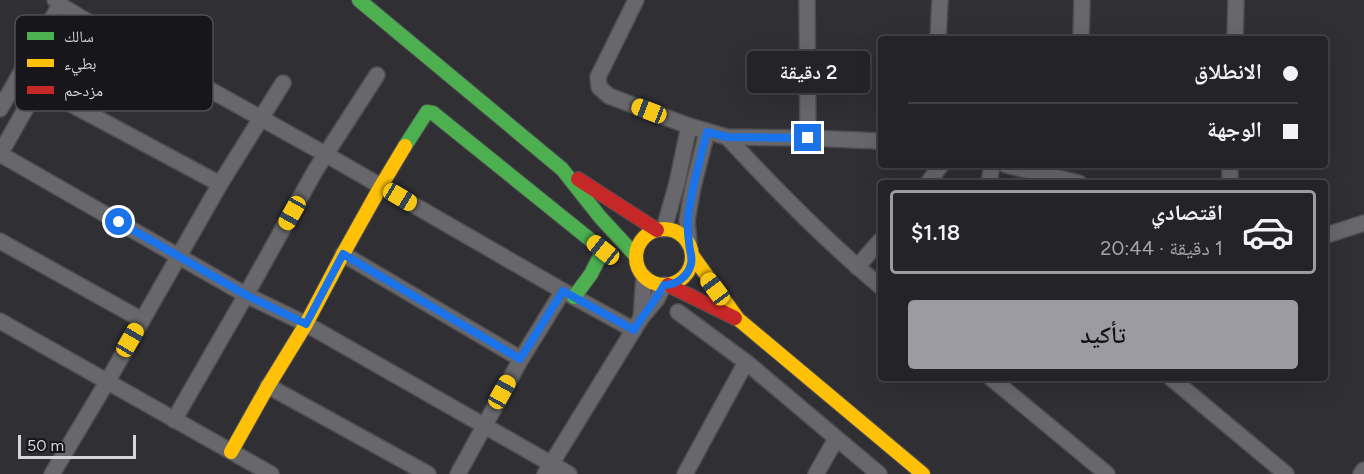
<!DOCTYPE html>
<html lang="ar">
<head>
<meta charset="utf-8">
<style>
	body { margin:0; font-family:Figtree,"Noto Naskh Arabic",sans-serif; background:#2c2b2f; color:#f1f3f6; direction:rtl; height:100vh; display:flex; flex-direction:column; font-size:22px; white-space:nowrap }
	* { box-sizing:border-box; margin:0 }
	p { font-size:20px; color:#a3a4a7 }
	.icon { flex:none; width:33px; height:33px; fill:none; stroke:currentColor; stroke-width:2; stroke-linecap:round; stroke-linejoin:round }
	.map { position:relative; flex:1; overflow:hidden; direction:ltr }
	.details { position:absolute; left:878px; top:180px; width:450px; height:201px; display:flex; flex-direction:column; background:#242327; border-radius:6px; box-shadow:0 6px 24px #0002,0 0 0 2px #414044; direction:rtl }
	.details>* { flex:none }
	.hud { position:absolute; left:878px; top:36px; width:450px; height:132px; border-radius:6px; box-shadow:0 6px 24px #0002,0 0 0 2px #414044; direction:rtl; display:grid; align-content:center; height:132px; padding:0 30px; background:#242327 }
	.scale { position:absolute; left:18px; bottom:15px; width:118px; box-sizing:border-box; padding-left:6px; border:3px solid #d6d5db; border-top:0; font-size:16px; line-height:21px; white-space:nowrap; color:#d6d5db; -webkit-text-stroke:4px #17161a; paint-order:stroke }
	.end { position:absolute; width:27px; height:27px; margin:-14px; border:8px solid #1a73e8; background:#fff; box-shadow:0 0 0 3px #fff }
	.from { border-radius:50% }
	.bubble { position:absolute; height:42px; border-radius:6px; background:#242327; box-shadow:0 6px 24px #0002,0 0 0 2px #414044; font-size:20px; font-weight:600; line-height:42px; text-align:center; direction:rtl }
	.car { position:absolute; width:18px; height:36px; margin:-18px -9px; border-radius:8px; box-shadow:0 0 4px 2px #0007; background:linear-gradient(#f5c518 24%,#345 0 40%,#f5c518 0 76%,#345 0 86%,#f5c518 0) }
	.hud b { display:flex; align-items:center; gap:21px; height:57px; font-size:22px }
	.hud b+b { border-top:2px solid #414044 }
	.hud i { width:15px; height:15px; background:#f1f3f6 }
	ul { padding:10px 0 0; list-style:none }
	li { display:flex; align-items:center; gap:18px; height:84px; margin:0 12px 9px; padding:0 18px; border:3px solid transparent; border-radius:6px }
	li div { flex:1 }
	li b { display:block; font-size:22px }
	li em { font-style:normal; font-weight:600 }
	li.active { border-color:#9c9ba1 }
	li>.icon { width:54px; height:54px; stroke-width:1.5 }
	.cta { display:flex; gap:12px; margin-top:auto; padding:12px 30px }
	.cta a { flex:1; height:69px; border-radius:6px; background:#9c9ba1; color:#111; font-size:24px; font-weight:600; line-height:69px; text-align:center }
	.map>svg:first-child { display:block }
	.lines { fill:none; stroke-linecap:round; stroke-linejoin:round }
	.street-casing { stroke:#4e4e51; stroke-width:18 }
	.fast-casing { stroke:#4e4e51; stroke-width:16 }
	.slow-casing { stroke:#4e4e51; stroke-width:16 }
	.jam-casing { stroke:#4e4e51; stroke-width:16 }
	.street { stroke:#68676b; stroke-width:15 }
	.fast { stroke:#4caf50; stroke-width:14 }
	.slow { stroke:#ffc107; stroke-width:14 }
	.jam { stroke:#c62828; stroke-width:14 }
	.route { stroke:#1a73e8; stroke-width:8 }
	.key { fill:#17161a; stroke:#504f54; stroke-width:1.5 }
	.key-label { font-size:16px; fill:#d6d5db }
</style>
</head>
<body>
<div class="map">
<svg width="1364" height="474" viewBox="0 0 1364 474">
	<rect width="100%" height="100%" fill="#302f34"/>
	<g class="lines">
		<g class="street-casing">
			<g id="street">
				<path d="M55 0 60 5 78 16 325 154 563 291 634 330"/>
				<path d="M636 0 598 77 599 87 609 96 689 126 727 137 808 138 880 141"/>
				<path d="M807 0 808 138"/>
				<path d="M938 39 940 0"/>
				<path d="M1081 39 1082 0"/>
				<path d="M1235 39 1236 0"/>
				<path d="M39 87 220 184"/>
				<path d="M0 109 60 5"/>
				<path d="M727 137C775 189 826 241 880 286"/>
				<path d="M0 154 246 295 306 324 569 474"/>
				<path d="M0 154 78 16"/>
				<path d="M1006 165 1079 183"/>
				<path d="M928 183 941 165"/>
				<path d="M989 183 992 165"/>
				<path d="M1230 183V165"/>
				<path d="M664 229 677 183 689 126"/>
				<path d="M1324 234H1330L1364 223"/>
				<path d="M0 241 142 320"/>
				<path d="M689 244 687 220 693 187 707 132"/>
				<path d="M343 254 521 359"/>
				<path d="M857 267 880 241"/>
				<path d="M678 312 746 362 879 474"/>
				<path d="M641 318 644 277"/>
				<path d="M0 321 271 474"/>
				<path d="M991 378 1107 474"/>
				<path d="M1171 378 1286 474"/>
				<path d="M268 386 428 474"/>
				<path d="M174 420 246 295 315 171 377 75"/>
				<path d="M52 474 107 382 220 184 283 83"/>
				<path d="M458 474 521 359 563 291"/>
				<path d="M545 474 641 318 657 299 664 285"/>
				<path d="M685 474 746 362"/>
				<path d="M816 474 836 439"/>
				<path d="M1361 474 1364 470"/>
			</g>
		</g>
		<g class="fast-casing">
			<g id="fast">
				<path d="M359 0 562 169 600 217 635 255"/>
				<path d="M405 146 427 112 433 113 603 250 591 274 574 297"/>
			</g>
		</g>
		<g class="slow-casing">
			<g id="slow">
				<circle cx="664" cy="257" r="28"/>
				<path d="M692 255 738 319 923 474"/>
				<path d="M231 452 268 386 306 324 343 254 381 186 405 146"/>
			</g>
		</g>
		<g class="jam-casing">
			<g id="jam">
				<path d="M578 179 657 230"/>
				<path d="M668 285 735 318"/>
			</g>
		</g>
		<use href="#street" class="street"/>
		<use href="#fast" class="fast"/>
		<use href="#slow" class="slow"/>
		<use href="#jam" class="jam"/>
	</g>
	<g class="lines">
		<path class="route" d="M119 222 246 295 306 324 343 254 520 359 563 291 634 330C643 314 655 302 664 285 676 285 688 277 691 264 693 256 689 250 689 242 688 234 687 226 688 218 691 189 700 160 707 132L727 137 808 138"/>
	</g>
	<rect x="15" y="15" width="198" height="96" rx="9" class="key"/>
	<rect x="27" y="32" width="27" height="8" fill="#4caf50"/>
	<rect x="27" y="59" width="27" height="8" fill="#ffc107"/>
	<rect x="27" y="86" width="27" height="8" fill="#c62828"/>
	<g class="key-label">
		<text x="64" y="42">سالك</text>
		<text x="64" y="69">بطيء</text>
		<text x="64" y="96">مزدحم</text>
	</g>
</svg>
<div class="scale">50 m</div>
<i class="end from" style="left:119px;top:222px"></i>
<i class="end" style="left:808px;top:138px"></i>
<div class="bubble" style="left:747px;top:51px;width:123px">2 دقيقة</div>
<i class="car" style="left:649px;top:111px;rotate:291deg"></i>
<i class="car" style="left:400px;top:197px;rotate:121deg"></i>
<i class="car" style="left:292px;top:213px;rotate:209deg"></i>
<i class="car" style="left:603px;top:250px;rotate:309deg"></i>
<i class="car" style="left:715px;top:289px;rotate:323deg"></i>
<i class="car" style="left:130px;top:340px;rotate:30deg"></i>
<i class="car" style="left:502px;top:392px;rotate:29deg"></i>
<div class="hud">
<b><i class="from"></i>الانطلاق</b>
<b><i></i>الوجهة</b>
</div>
<section class="details">
<ul>
<li class="active"><svg class="icon" aria-label="car" viewBox="0 0 24 24"><path d="M5 17H2v-5l4-1 3-4h7l3 4 3 1v5h-3M9 17h6M6 11h13"/><circle cx="7" cy="17" r="2"/><circle cx="17" cy="17" r="2"/></svg><div><b>اقتصادي</b><p>1 دقيقة · 20:44</p></div><em>$1.18</em></li>
</ul>
<div class="cta"><a>تأكيد</a></div>
</section>
</div>
</body>
</html>
